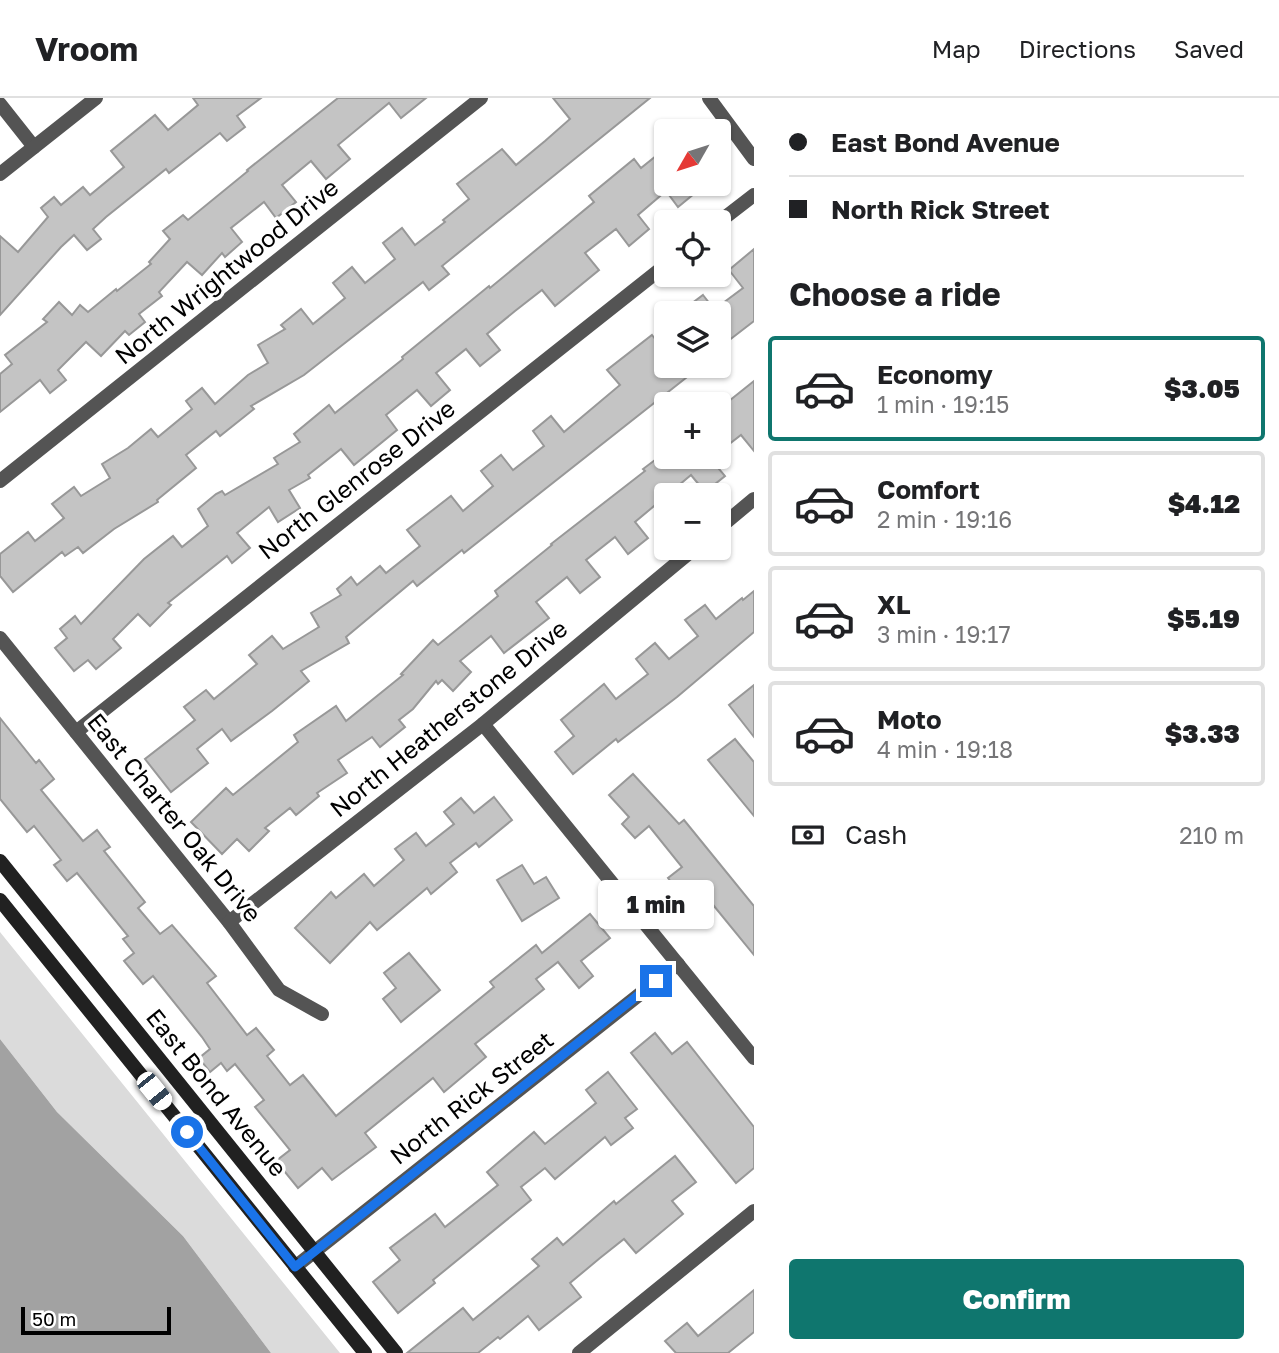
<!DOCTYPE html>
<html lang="en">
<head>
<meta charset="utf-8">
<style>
	body { margin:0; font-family:"Golos Text",sans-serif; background:#f2f2f2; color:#202124; height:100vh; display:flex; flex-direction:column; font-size:26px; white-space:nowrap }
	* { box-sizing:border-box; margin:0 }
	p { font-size:23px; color:#757577 }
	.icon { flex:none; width:38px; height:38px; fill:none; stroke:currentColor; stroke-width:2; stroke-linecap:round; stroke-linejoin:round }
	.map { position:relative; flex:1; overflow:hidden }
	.details { display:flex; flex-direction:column; background:#fff; width:525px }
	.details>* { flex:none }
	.top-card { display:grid; align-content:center; height:154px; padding:0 35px; background:#fff }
	.needle { width:46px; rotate:231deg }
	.buttons { position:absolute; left:654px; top:21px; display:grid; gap:14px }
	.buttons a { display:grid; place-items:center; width:77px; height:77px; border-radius:7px; background:#fff; box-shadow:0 2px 5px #0004; font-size:35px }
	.scale { position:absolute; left:21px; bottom:18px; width:150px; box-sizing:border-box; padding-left:7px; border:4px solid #000; border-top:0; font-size:19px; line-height:24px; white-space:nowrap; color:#000; -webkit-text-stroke:5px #fff; paint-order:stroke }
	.end { position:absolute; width:32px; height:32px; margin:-16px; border:9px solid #1a73e8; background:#fff; box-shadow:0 0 0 4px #fff }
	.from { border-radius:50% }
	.bubble { position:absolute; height:49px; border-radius:7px; background:#fff; box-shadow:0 2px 5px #0004; font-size:23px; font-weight:800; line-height:49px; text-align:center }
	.car { position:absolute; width:21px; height:42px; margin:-21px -10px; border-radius:9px; box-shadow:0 0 5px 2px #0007; background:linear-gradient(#fff 24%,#345 0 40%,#fff 0 76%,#345 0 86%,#fff 0) }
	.top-card b { display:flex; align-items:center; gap:24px; height:66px; font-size:26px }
	.top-card b+b { border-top:2px solid #e0e0e0 }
	.top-card i { width:18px; height:18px; background:#202124 }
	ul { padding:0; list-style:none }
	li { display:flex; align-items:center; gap:21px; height:105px; margin:0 14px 10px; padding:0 21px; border:4px solid #e0e0e0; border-radius:7px }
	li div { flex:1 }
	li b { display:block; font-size:26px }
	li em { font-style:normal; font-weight:800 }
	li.current { border-color:#0f766e }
	li>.icon { width:63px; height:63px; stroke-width:1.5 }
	h2 { padding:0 35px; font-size:32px; line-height:84px }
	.pay { display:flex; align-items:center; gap:18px; height:77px; padding:0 35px; font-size:26px }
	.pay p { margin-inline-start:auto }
	.primary-button { display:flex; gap:14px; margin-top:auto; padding:14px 35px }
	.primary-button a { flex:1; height:80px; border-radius:7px; background:#0f766e; color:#fff; font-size:28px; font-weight:800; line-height:80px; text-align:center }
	header { display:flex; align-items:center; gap:42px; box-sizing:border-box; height:98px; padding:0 35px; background:#fff; border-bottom:2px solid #e0e0e0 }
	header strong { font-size:33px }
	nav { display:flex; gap:38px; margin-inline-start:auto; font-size:24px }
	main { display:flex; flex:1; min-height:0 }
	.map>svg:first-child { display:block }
	.green { fill:#dbdbdb }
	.water { fill:#a2a2a2 }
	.building { fill:#c4c4c4; stroke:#989898; stroke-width:2 }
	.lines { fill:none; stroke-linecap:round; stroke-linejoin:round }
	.street { stroke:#545454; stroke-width:14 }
	.secondary { stroke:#212121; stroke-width:14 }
	.route { stroke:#1a73e8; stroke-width:9 }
	.labels { text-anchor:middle; stroke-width:7; stroke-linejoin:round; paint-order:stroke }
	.street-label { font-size:24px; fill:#000; stroke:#fff }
</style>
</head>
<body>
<header>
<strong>Vroom</strong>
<nav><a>Map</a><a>Directions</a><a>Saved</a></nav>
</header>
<main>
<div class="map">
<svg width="754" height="1255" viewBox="0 0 754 1255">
	<rect width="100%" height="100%" fill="#fff"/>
	<path class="green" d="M0 834 340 1255H271L183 1138 57 1014 0 941Z"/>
	<path class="water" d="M0 941 57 1014 183 1138 271 1255H0Z"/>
	<g class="building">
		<path d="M193 0H261L237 18 245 29 227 43 220 35 169 75 166 71 106 119 93 131 101 141 87 152 74 137 61 149 0 217V138L18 154 48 119 41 110 54 99 61 107 83 89 90 97 124 69 111 53 155 17 168 32 198 7Z"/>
		<path d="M338 0H426L401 20 389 5 338 47 350 61 326 81 311 63 282 87 296 104 276 120 264 104 231 130 242 144 225 159 222 155 202 177 187 164 159 194 162 198 139 216 145 224 129 237 125 233 101 258 86 244 58 272 66 282 50 295 40 282 0 314V276L12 266 5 257 47 224 43 221 59 204 72 217 80 207 88 214 116 191 117 193 151 166 149 164 170 141 163 133 183 117 188 122 248 73 247 72Z"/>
		<path d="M553 0H650L442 168 449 176 429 192 423 184 304 277 251 308 254 311 220 338 216 333 186 357 196 370 157 402 158 404 114 431 83 455 78 449 65 458 62 454 13 494 0 478V456L28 434 35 443 64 420 52 406 74 389 81 398 110 380 102 366 128 350 151 331 158 339 192 311 186 303 202 290 215 306 248 277 268 265 258 247 285 231 281 227 301 211 313 226 345 200 333 185 352 169 365 185 395 161 383 145 402 130 415 147 445 124 443 122 469 101 457 86 502 51 516 67 545 43 570 21Z"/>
		<path d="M667 49V86H706L678 109 666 93 638 117 649 131 629 148 616 131 585 155 599 172 555 208 542 192 515 213 487 236 500 252 480 268 466 251 436 275 450 292 431 308 417 292 386 317 397 332 354 367 341 351 308 377 310 380 289 392 300 410 278 424 269 409 237 435 250 450 232 465 227 458 168 505 171 507 150 528 138 516 113 541 121 550 96 571 88 562 74 573 55 550 67 540 60 531 75 518 81 526 144 461 173 438 182 449 208 428 198 411 216 396 222 393 225 397 278 366 274 360 300 344 294 336 329 307 335 315 403 261 402 259 489 188 490 190 594 104 589 98 634 61 641 70Z"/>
		<path d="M754 151V223L719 250V208L743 190 729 172Z"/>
		<path d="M703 197 717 215H679Z"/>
		<path d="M652 237 667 256V268H701L464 455 462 452 417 488 413 483 346 539 349 545 301 573 309 583 272 613 231 643 222 631 197 651 208 665 171 694 145 661 195 622 184 609 206 592 214 601 257 566 249 557 272 538 283 551 319 529 311 515 341 497 337 491 351 479 357 487 380 468 386 475 420 448 407 432 451 398 463 413 493 388 481 373 501 357 513 372 544 348 533 333 551 318 564 334 620 287 607 272Z"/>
		<path d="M754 283V353L741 337 719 354V311Z"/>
		<path d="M659 359H709L725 378 705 394 691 377 635 424 648 440 628 456 615 439 586 462 600 479 580 495 567 479 536 504 549 520 504 555 491 538 460 563 471 574 453 593 442 582 438 586 436 583 413 611 399 622 405 629 380 649 372 639 338 662 347 675 317 695 319 698 296 717 290 710 265 730 269 733 249 753 237 741 222 756 191 724 226 690 233 697 298 644 294 637 336 608 346 623 403 577 401 576 433 542 438 547 498 498 495 493 552 447 551 446 645 373 643 371Z"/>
		<path d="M754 493V534L677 599 618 644 616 641 573 676 555 654 574 638 561 622 604 586 616 601 648 576 636 561 655 545 669 561 698 538 685 522 705 507 716 521 742 500 743 502Z"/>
		<path d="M754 587V639L729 607Z"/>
		<path d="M0 620 36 665 39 662 54 681 41 692 83 743 97 732 110 749 104 753 145 804 138 810 160 836 172 827 216 878 207 885 247 937 256 930 274 952 267 958 290 987 303 977 336 1018 494 889 490 884 536 847 542 855 590 816 610 840 581 863 593 878 579 890 558 864 536 881 544 891 475 946 486 959 444 994 433 980 365 1035 376 1049 332 1082 322 1070 298 1090 276 1063 290 1052 255 1009 264 1002 235 966 227 973 221 965 210 974 199 960 210 951 202 939 153 878 143 886 124 863 134 855 123 841 128 838 77 775 67 783 54 767 61 762 34 728 27 734 0 701Z"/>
		<path d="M735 641 754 664V718L708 662Z"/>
		<path d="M633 676 679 726 684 722 754 808V857L714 808 700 820 685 802 668 780 682 769 649 728 635 740 622 726 629 719 609 697Z"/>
		<path d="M494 699 512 722 479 749 476 745 450 765 457 774 431 796 427 790 377 832 370 824 330 865 295 830 331 794 336 800 364 776 374 788 404 762 395 751 416 735 426 748 454 726 444 714 461 700 474 715Z"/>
		<path d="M522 767 534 786 546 779 559 800 522 823 497 782Z"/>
		<path d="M409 855 440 892 401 924 383 901 396 890 384 875Z"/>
		<path d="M655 935 672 956 687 944 754 1029V1070L736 1085 631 955Z"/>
		<path d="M608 974 637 1011 625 1020 633 1030 611 1047 605 1039 555 1081 545 1070 521 1089 531 1102 433 1182 435 1185 398 1215 373 1184 400 1162 390 1150 435 1116 445 1129 498 1087 487 1074 534 1034 545 1046 596 1005 586 992Z"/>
		<path d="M675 1058 696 1084 672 1103 683 1116 636 1155 624 1141 600 1160 570 1185 581 1199 539 1232 528 1218 500 1241 498 1239 478 1255H407L463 1210 473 1222 539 1168 532 1161 557 1140 563 1147 614 1103 616 1106Z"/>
		<path d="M754 1192V1234L728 1255H676L665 1243 687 1225 698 1238Z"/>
	</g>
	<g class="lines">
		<g class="street">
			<path d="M709 0 754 61"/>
			<path d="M0 6 34 49"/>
			<path d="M0 76 96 0"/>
			<path d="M719 124 754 97"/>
			<path d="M0 383 481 0"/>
			<path d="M719 430 754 401"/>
			<path d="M0 540 229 824 279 892 322 916"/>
			<path d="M483 626 754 960"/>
			<path d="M76 634 667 166"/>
			<path d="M229 824 483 626 695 450"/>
			<path d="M295 1169 678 866"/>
			<path d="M579 1255 754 1113"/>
		</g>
		<g class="secondary">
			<path d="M0 763 396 1255"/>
			<path d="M0 802 365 1255"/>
		</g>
	</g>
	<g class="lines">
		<path class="route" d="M187 1034 295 1169 656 883"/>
	</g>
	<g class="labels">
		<g class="street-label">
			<text transform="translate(227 174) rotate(-39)" y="8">North Wrightwood Drive</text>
			<text transform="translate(357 382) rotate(-38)" y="8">North Glenrose Drive</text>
			<text transform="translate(449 621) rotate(-39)" y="8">North Heatherstone Drive</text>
			<text transform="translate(174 720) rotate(51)" y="8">East Charter Oak Drive</text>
			<text transform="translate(216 995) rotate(51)" y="8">East Bond Avenue</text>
			<text transform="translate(472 1000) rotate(-38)" y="8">North Rick Street</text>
		</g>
	</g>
</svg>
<div class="buttons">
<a><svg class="needle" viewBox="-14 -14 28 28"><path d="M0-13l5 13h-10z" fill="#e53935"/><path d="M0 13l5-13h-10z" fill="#757577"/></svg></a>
<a><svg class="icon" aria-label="locate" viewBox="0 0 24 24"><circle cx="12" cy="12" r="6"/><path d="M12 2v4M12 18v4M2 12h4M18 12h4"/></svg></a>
<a><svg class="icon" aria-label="layers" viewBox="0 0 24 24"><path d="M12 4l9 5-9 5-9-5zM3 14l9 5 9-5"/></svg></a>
<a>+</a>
<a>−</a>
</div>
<div class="scale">50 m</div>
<i class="end from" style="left:187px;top:1034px"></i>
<i class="end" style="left:656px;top:883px"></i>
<div class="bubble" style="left:598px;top:782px;width:116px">1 min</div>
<i class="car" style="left:154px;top:993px;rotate:141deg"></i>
</div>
<section class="details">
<div class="top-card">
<b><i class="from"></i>East Bond Avenue</b>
<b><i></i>North Rick Street</b>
</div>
<h2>Choose a ride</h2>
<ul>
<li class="current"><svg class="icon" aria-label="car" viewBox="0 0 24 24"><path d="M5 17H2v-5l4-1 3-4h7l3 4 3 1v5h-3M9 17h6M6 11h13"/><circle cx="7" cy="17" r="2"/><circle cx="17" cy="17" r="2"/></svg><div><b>Economy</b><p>1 min · 19:15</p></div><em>$3.05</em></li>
<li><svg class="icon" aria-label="car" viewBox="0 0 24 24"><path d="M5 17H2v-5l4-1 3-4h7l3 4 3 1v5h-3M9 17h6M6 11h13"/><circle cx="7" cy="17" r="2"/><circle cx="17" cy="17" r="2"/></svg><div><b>Comfort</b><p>2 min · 19:16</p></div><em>$4.12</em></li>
<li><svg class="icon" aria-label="car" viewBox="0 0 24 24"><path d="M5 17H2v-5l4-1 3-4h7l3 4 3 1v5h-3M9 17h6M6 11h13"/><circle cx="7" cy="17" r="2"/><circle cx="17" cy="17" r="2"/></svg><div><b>XL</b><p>3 min · 19:17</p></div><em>$5.19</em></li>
<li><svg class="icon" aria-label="car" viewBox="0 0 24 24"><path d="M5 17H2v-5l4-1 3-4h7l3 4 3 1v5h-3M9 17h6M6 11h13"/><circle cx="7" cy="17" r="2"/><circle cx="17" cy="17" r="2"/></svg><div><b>Moto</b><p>4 min · 19:18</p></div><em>$3.33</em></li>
</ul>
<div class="pay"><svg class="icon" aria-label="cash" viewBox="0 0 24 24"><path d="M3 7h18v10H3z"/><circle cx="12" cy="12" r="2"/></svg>Cash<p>210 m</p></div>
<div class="primary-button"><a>Confirm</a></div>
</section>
</main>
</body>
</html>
